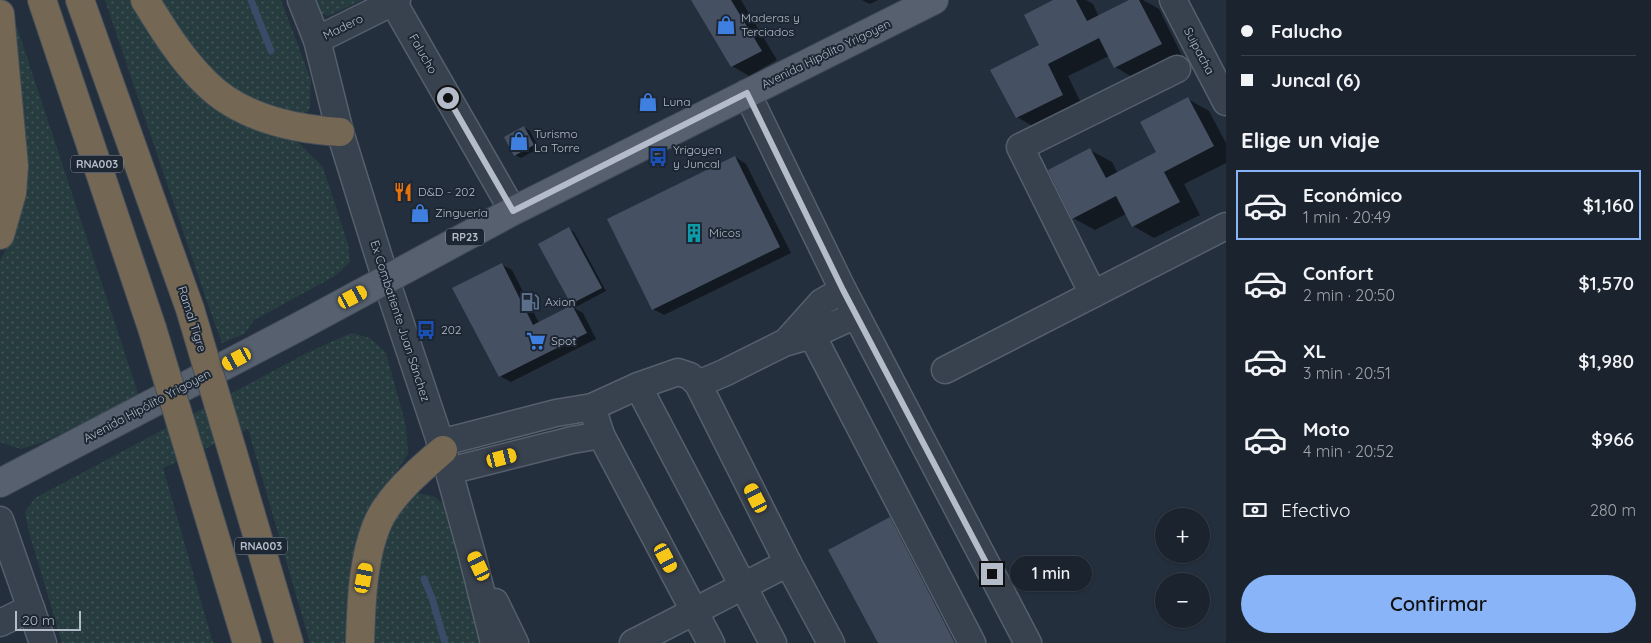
<!DOCTYPE html>
<html lang="es">
<head>
<meta charset="utf-8">
<style>
	body { margin:0; font-family:Quicksand,sans-serif; background:#242b36; color:#f1f3f6; height:100vh; display:flex; flex-direction:column; font-size:19px; white-space:nowrap }
	* { box-sizing:border-box; margin:0 }
	p { font-size:16px; color:#a0a4aa }
	.icon { flex:none; width:28px; height:28px; fill:none; stroke:currentColor; stroke-width:2; stroke-linecap:round; stroke-linejoin:round }
	.map { position:relative; flex:1; overflow:hidden }
	.drawer { display:flex; flex-direction:column; background:#1b232e; width:425px }
	.drawer>* { flex:none }
	.top-card { display:grid; align-content:center; height:110px; padding:0 15px; background:#1b232e }
	.controls { position:absolute; left:1155px; top:508px; display:grid; gap:10px }
	.controls a { display:grid; place-items:center; width:55px; height:55px; border-radius:50%; background:#1b232e; box-shadow:0 1px 4px #0004,0 0 0 1px #39404a; font-size:25px }
	.scale { position:absolute; left:15px; bottom:12px; width:66px; box-sizing:border-box; padding-left:5px; border:2px solid #b4bcc9; border-top:0; font-size:14px; line-height:18px; white-space:nowrap; color:#b4bcc9; -webkit-text-stroke:4px #1d2633; paint-order:stroke }
	.end { position:absolute; width:22px; height:22px; margin:-11px; border:6px solid #b4bcc9; background:#111; box-shadow:0 0 0 2px #111 }
	.from { border-radius:50% }
	.bubble { position:absolute; height:35px; border-radius:18px; background:#1b232e; box-shadow:0 1px 4px #0004,0 0 0 1px #39404a; font-size:16px; font-weight:600; line-height:35px; text-align:center }
	.car { position:absolute; width:15px; height:30px; margin:-15px -8px; border-radius:6px; box-shadow:0 0 4px 1px #0007; background:linear-gradient(#f5c518 24%,#345 0 40%,#f5c518 0 76%,#345 0 86%,#f5c518 0) }
	.top-card b { display:flex; align-items:center; gap:18px; height:48px; font-size:19px }
	.top-card b+b { border-top:1px solid #39404a }
	.top-card i { width:12px; height:12px; background:#f1f3f6 }
	ul { padding:0; list-style:none }
	li { display:flex; align-items:center; gap:15px; height:70px; margin:0 10px 8px; padding:0 5px; border:2px solid transparent; border-radius:0px }
	li div { flex:1 }
	li b { display:block; font-size:19px }
	li em { font-style:normal; font-weight:600 }
	li.selected { border-color:#8ab4f8 }
	li>.icon { width:45px; height:45px; stroke-width:1.5 }
	h2 { padding:0 15px; font-size:22px; line-height:60px }
	.pay { display:flex; align-items:center; gap:12px; height:55px; padding:0 15px; font-size:19px }
	.pay p { margin-inline-start:auto }
	.button { display:flex; gap:10px; margin-top:auto; padding:10px 15px }
	.button a { flex:1; height:58px; border-radius:30px; background:#8ab4f8; color:#111; font-size:20px; font-weight:600; line-height:58px; text-align:center }
	main { display:flex; flex:1; min-height:0 }
	.map>svg:first-child { display:block }
	.grass { fill:url(#grass-dots) }
	.shadow { fill:#0007 }
	.lines { fill:none; stroke-linecap:round; stroke-linejoin:round }
	.stream { stroke:#394c67; stroke-width:7 }
	.building { fill:#455162 }
	.minor-casing { stroke:#565f6c; stroke-width:29 }
	.major-casing { stroke:#414a57; stroke-width:30 }
	.highway-casing { stroke:#434c59; stroke-width:30 }
	.minor { stroke:#38414e; stroke-width:26 }
	.major { stroke:#56606e; stroke-width:28 }
	.highway { stroke:#746855; stroke-width:28 }
	.highway-bridge-casing { stroke:#434c59; stroke-width:30; stroke-linecap:butt }
	.highway-bridge { stroke:#746855; stroke-width:28 }
	.route { stroke:#b4bcc9; stroke-width:6 }
	.labels { text-anchor:middle; stroke-width:4; stroke-linejoin:round; paint-order:stroke }
	.shield { fill:#1d2633; stroke:#878f9c; stroke-width:1 }
	.shield-label { font-size:11px; font-weight:bold; fill:#b4bcc9 }
	.poi-label { font-size:12px; fill:#b4bcc9; stroke:#1d2633; text-anchor:start }
	.street-label { font-size:12px; fill:#b4bcc9; stroke:#1d2633 }
</style>
</head>
<body>
<main>
<div class="map">
<svg width="1226" height="643" viewBox="0 0 1226 643">
	<defs>
		<pattern id="grass-dots" width="8" height="8" patternUnits="userSpaceOnUse" patternTransform="scale(1.25)"><rect width="8" height="8" fill="#263c3f"/><path d="M2 2h.1M6 6h.1" fill="none" stroke="#435659" stroke-width="1.8" stroke-linecap="round"/></pattern>
	</defs>
	<rect width="100%" height="100%" fill="#242f3e"/>
	<g class="grass">
		<path d="M105 0H133L173 56 293 137 323 167 348 244 350 262 335 276 254 320 244 334 222 343 205 296Z"/>
		<path d="M158 0H281L311 80 310 109 303 116 285 118 224 89 188 47Z"/>
		<path d="M311 0H362L328 16C318 13 315 10 311 0Z"/>
		<path d="M17 27 139 396 43 442 21 449 0 442V261L13 235 14 37Z"/>
		<path d="M351 333 370 338 386 353 406 426 408 454 388 484 347 643H310L248 429 163 468 213 643H62L29 532 25 512 35 498 305 354Z"/>
		<path d="M414 493 434 496 446 507 479 643H368L380 533Z"/>
	</g>
	<g class="shadow">
		<path d="M692 0H741L777 60 749 76 732 66Z"/>
		<path d="M862 0H878L870 4Z"/>
		<path d="M1056 0H1086L1093 4 1099 17 1132 0H1143L1159 9 1182 56 1136 79 1115 67 1109 56 1068 76 1083 107 1038 129 1017 117Z"/>
		<path d="M1188 99 1209 111 1226 143V163L1184 184 1200 215 1154 238 1133 226 1126 214 1095 230 1073 218 1090 150 1112 162 1118 174 1158 153Z"/>
		<path d="M524 127 530 131 539 148 521 158 515 155Z"/>
		<path d="M735 157 746 164 791 253 664 315 653 309Z"/>
		<path d="M569 229 574 232 606 291 574 308 583 313 596 339 511 382 500 376 501 264 512 270 539 323 575 305 571 304Z"/>
		<path d="M890 519 911 531 969 643H879Z"/>
	</g>
	<g class="lines">
		<g class="stream">
			<path d="M251 0 271 51"/>
			<path d="M424 579 432 598 445 643"/>
		</g>
	</g>
	<g class="building">
		<path d="M691 0H731L762 51 731 67Z"/>
		<path d="M1053 0H1076L1087 21 1129 0H1139L1162 44 1114 68 1099 38 1048 64 1063 95 1016 118 990 70 1039 45 1024 15Z"/>
		<path d="M1188 97 1214 146 1164 172 1180 202 1132 227 1116 196 1072 219 1048 170 1090 148 1106 178 1156 152 1140 122Z"/>
		<path d="M524 126 534 145 514 156 504 137Z"/>
		<path d="M735 156 780 247 652 310 607 219Z"/>
		<path d="M569 227 602 288 571 304 538 244Z"/>
		<path d="M502 263 533 325 572 305 587 333 499 377 452 288Z"/>
		<path d="M890 517 955 643H878L828 550Z"/>
	</g>
	<g class="lines">
		<g class="minor-casing">
			<g id="minor">
				<path d="M301 0 317 40 340 132 386 280 443 450 471 551 494 643"/>
				<path d="M392 0 513 211"/>
				<path d="M1173 0 1226 102"/>
				<path d="M317 40 397 0"/>
				<path d="M747 93 843 290 1028 643"/>
				<path d="M1093 294 1020 147 1177 69"/>
				<path d="M812 335 972 643"/>
				<path d="M787 341 822 302 843 290"/>
				<path d="M945 370 1226 226"/>
				<path d="M698 384 724 373 784 343 812 335 856 315"/>
				<path d="M638 386 773 643"/>
				<path d="M592 407 601 435 711 643"/>
				<path d="M440 443 556 413 592 407 638 386 678 372 690 376 698 384 788 563 831 643"/>
				<path d="M449 471 572 440 601 435"/>
				<path d="M0 520 43 643"/>
				<path d="M495 602 515 643"/>
				<path d="M0 623 31 608"/>
				<path d="M633 643 788 563"/>
			</g>
		</g>
		<g class="major-casing">
			<path id="major" d="M0 483 302 325 513 211 934 0"/>
		</g>
		<g class="highway-casing">
			<g id="highway">
				<path d="M42 0 152 328"/>
				<path d="M80 0 190 309"/>
				<path d="M145 0C163 29 181 59 206 83 241 118 292 129 340 132"/>
				<path d="M0 14 14 166 12 193 0 235"/>
				<path d="M232 450 289 643"/>
				<path d="M194 467 247 643"/>
				<path d="M360 643C361 603 363 541 386 508 401 486 422 468 443 450"/>
			</g>
		</g>
		<use href="#minor" class="minor"/>
		<use href="#major" class="major"/>
		<use href="#highway" class="highway"/>
		<g class="highway-bridge-casing">
			<g id="highway-bridge">
				<path d="M190 309 232 450"/>
				<path d="M152 328 194 467"/>
			</g>
		</g>
		<use href="#highway-bridge" class="highway-bridge"/>
	</g>
	<g class="lines">
		<path class="route" d="M448 98 513 211 747 93 843 290 992 574"/>
	</g>
	<defs>
		<g id="shop-bare" transform="scale(1.5)"><path d="M-5-2.5h2.3a2.7 3.5 0 0 1 5.4 0H5L5.5 6h-11ZM-1.5-2.5h3a1.5 2.3 0 0 0-3 0Z" fill="#3f7fe0" stroke="#1d2633" stroke-width="2.5" paint-order="stroke"/></g>
		<g id="bus-bare" transform="scale(1.5)"><path d="M-5-6H5V4H4V6H2V4H-2V6H-4V4H-5ZM-3.5-4V0h7V-4ZM-3.5 1.2v1.5H-2V1.2ZM2 1.2v1.5H3.5V1.2Z" fill="#1a4fb4" stroke="#1d2633" stroke-width="2.5" paint-order="stroke"/></g>
		<g id="restaurant-bare" transform="scale(1.5)"><path d="M-5-6h1v4h1v-4h1v4h1v-4h1v5L-1.5 .5V6h-2V.5L-5-1ZM5-6V6H3V1.5H1.5Q1.5-4 5-6Z" fill="#e8710a" stroke="#1d2633" stroke-width="2.5" paint-order="stroke"/></g>
		<g id="building-bare" transform="scale(1.5)"><path d="M-4-6H4V6H1V3H-1V6H-4ZM-2.5-4.3h1.7v1.8h-1.7ZM.8-4.3h1.7v1.8H.8ZM-2.5-1h1.7V.8h-1.7ZM.8-1h1.7V.8H.8Z" fill="#0f9aa8" stroke="#1d2633" stroke-width="2.5" paint-order="stroke"/></g>
		<g id="fuel-bare" transform="scale(1.5)"><path d="M-5.5-6h7V0h2V4h1.3V-2.5L3-4.5l.8-.8L6-3V5H2.5V1h-1V6h-7ZM-4.2-4.7v3.2H.2V-4.7Z" fill="#5c6f8a" stroke="#1d2633" stroke-width="2.5" paint-order="stroke"/></g>
		<g id="supermarket-bare" transform="scale(1.5)"><path d="M-6-5.5h2.5l.6 2H6L4.5 2H-2.5L-4.4-4H-6ZM-1.5 3.2a1.3 1.3 0 1 0 .1 0ZM3 3.2a1.3 1.3 0 1 0 .1 0Z" fill="#3f7fe0" stroke="#1d2633" stroke-width="2.5" paint-order="stroke"/></g>
	</defs>
	<g fill-rule="evenodd">
		<use href="#shop-bare" x="726" y="25"/>
		<use href="#shop-bare" x="648" y="102"/>
		<use href="#shop-bare" x="519" y="141"/>
		<use href="#bus-bare" x="658" y="157"/>
		<use href="#restaurant-bare" x="403" y="192"/>
		<use href="#shop-bare" x="420" y="213"/>
		<use href="#building-bare" x="694" y="233"/>
		<use href="#fuel-bare" x="530" y="302"/>
		<use href="#bus-bare" x="426" y="330"/>
		<use href="#supermarket-bare" x="536" y="341"/>
	</g>
	<g class="labels">
		<g class="shield">
			<rect x="71" y="155.5" width="52" height="17" rx="4"/>
			<rect x="446" y="228.5" width="38" height="17" rx="4"/>
			<rect x="235" y="537.5" width="52" height="17" rx="4"/>
		</g>
		<g class="shield-label">
			<text x="97" y="168">RNA003</text>
			<text x="465" y="241">RP23</text>
			<text x="261" y="550">RNA003</text>
		</g>
		<g class="poi-label">
			<text x="741" y="22">Maderas y<tspan x="741" dy="14">Terciados</tspan></text>
			<text x="663" y="106">Luna</text>
			<text x="534" y="138">Turismo<tspan x="534" dy="14">La Torre</tspan></text>
			<text x="673" y="154">Yrigoyen<tspan x="673" dy="14">y Juncal</tspan></text>
			<text x="418" y="196">D&amp;D - 202</text>
			<text x="435" y="217">Zinguería</text>
			<text x="709" y="237">Micos</text>
			<text x="545" y="306">Axion</text>
			<text x="441" y="334">202</text>
			<text x="551" y="345">Spot</text>
		</g>
		<g class="street-label">
			<text transform="translate(343 27) rotate(-26)" y="4">Madero</text>
			<text transform="translate(1199 51) rotate(62)" y="4">Suipacha</text>
			<text transform="translate(423 54) rotate(60)" y="4">Falucho</text>
			<text transform="translate(826 54) rotate(-26)" y="4">Avenida Hipólito Yrigoyen</text>
			<text transform="translate(192 319) rotate(72)" y="4">Ramal Tigre</text>
			<text transform="translate(400 321) rotate(72)" y="4">Ex Combatiente Juan Sánchez</text>
			<text transform="translate(147 406) rotate(-28)" y="4">Avenida Hipólito Yrigoyen</text>
		</g>
	</g>
</svg>
<div class="controls">
<a>+</a>
<a>−</a>
</div>
<div class="scale">20 m</div>
<i class="end from" style="left:448px;top:98px"></i>
<i class="end" style="left:992px;top:574px"></i>
<div class="bubble" style="left:1010px;top:556px;width:82px">1 min</div>
<i class="car" style="left:353px;top:297px;rotate:62deg"></i>
<i class="car" style="left:237px;top:359px;rotate:242deg"></i>
<i class="car" style="left:502px;top:458px;rotate:76deg"></i>
<i class="car" style="left:756px;top:498px;rotate:333deg"></i>
<i class="car" style="left:666px;top:558px;rotate:152deg"></i>
<i class="car" style="left:479px;top:566px;rotate:335deg"></i>
<i class="car" style="left:364px;top:578px;rotate:11deg"></i>
</div>
<section class="drawer">
<div class="top-card">
<b><i class="from"></i>Falucho</b>
<b><i></i>Juncal (6)</b>
</div>
<h2>Elige un viaje</h2>
<ul>
<li class="selected"><svg class="icon" aria-label="car" viewBox="0 0 24 24"><path d="M5 17H2v-5l4-1 3-4h7l3 4 3 1v5h-3M9 17h6M6 11h13"/><circle cx="7" cy="17" r="2"/><circle cx="17" cy="17" r="2"/></svg><div><b>Económico</b><p>1 min · 20:49</p></div><em>$1,160</em></li>
<li><svg class="icon" aria-label="car" viewBox="0 0 24 24"><path d="M5 17H2v-5l4-1 3-4h7l3 4 3 1v5h-3M9 17h6M6 11h13"/><circle cx="7" cy="17" r="2"/><circle cx="17" cy="17" r="2"/></svg><div><b>Confort</b><p>2 min · 20:50</p></div><em>$1,570</em></li>
<li><svg class="icon" aria-label="car" viewBox="0 0 24 24"><path d="M5 17H2v-5l4-1 3-4h7l3 4 3 1v5h-3M9 17h6M6 11h13"/><circle cx="7" cy="17" r="2"/><circle cx="17" cy="17" r="2"/></svg><div><b>XL</b><p>3 min · 20:51</p></div><em>$1,980</em></li>
<li><svg class="icon" aria-label="car" viewBox="0 0 24 24"><path d="M5 17H2v-5l4-1 3-4h7l3 4 3 1v5h-3M9 17h6M6 11h13"/><circle cx="7" cy="17" r="2"/><circle cx="17" cy="17" r="2"/></svg><div><b>Moto</b><p>4 min · 20:52</p></div><em>$966</em></li>
</ul>
<div class="pay"><svg class="icon" aria-label="cash" viewBox="0 0 24 24"><path d="M3 7h18v10H3z"/><circle cx="12" cy="12" r="2"/></svg>Efectivo<p>280 m</p></div>
<div class="button"><a>Confirmar</a></div>
</section>
</main>
</body>
</html>
